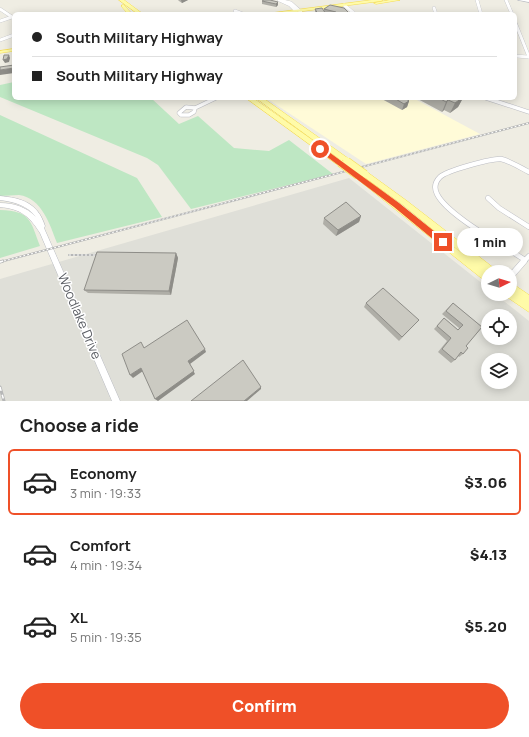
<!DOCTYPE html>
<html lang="en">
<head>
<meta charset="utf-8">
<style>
	body { margin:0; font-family:Manrope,sans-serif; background:#f2f2f2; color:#222; height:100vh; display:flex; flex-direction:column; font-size:15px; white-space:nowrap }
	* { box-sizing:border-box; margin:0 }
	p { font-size:13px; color:#767676 }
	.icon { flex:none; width:22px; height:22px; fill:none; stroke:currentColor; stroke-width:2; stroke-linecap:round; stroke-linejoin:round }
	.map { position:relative; height:401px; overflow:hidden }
	.panel { display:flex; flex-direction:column; background:#fff; flex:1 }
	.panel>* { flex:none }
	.hud { position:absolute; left:12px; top:12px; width:505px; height:88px; border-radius:6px; box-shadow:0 2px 10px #0003; display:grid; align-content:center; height:88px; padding:0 20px; background:#fff }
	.needle { width:26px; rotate:85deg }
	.controls { position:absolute; left:481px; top:265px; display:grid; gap:8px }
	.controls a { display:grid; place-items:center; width:36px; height:36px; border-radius:50%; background:#fff; box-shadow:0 2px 10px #0003; font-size:20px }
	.end { position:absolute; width:18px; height:18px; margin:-9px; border:5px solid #ef5028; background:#fff; box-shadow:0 0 0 2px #fff }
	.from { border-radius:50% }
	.bubble { position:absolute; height:28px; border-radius:14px; background:#fff; box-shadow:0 2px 10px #0003; font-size:13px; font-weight:800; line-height:28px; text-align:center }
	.hud b { display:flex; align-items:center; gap:14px; height:38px; font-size:15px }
	.hud b+b { border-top:1px solid #e0e0e0 }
	.hud i { width:10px; height:10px; background:#222 }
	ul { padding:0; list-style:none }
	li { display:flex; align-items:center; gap:12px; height:66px; margin:0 8px 6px; padding:0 12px; border:2px solid transparent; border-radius:6px }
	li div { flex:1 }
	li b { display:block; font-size:15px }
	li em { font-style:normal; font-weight:800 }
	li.selected { border-color:#ef5028 }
	li>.icon { width:36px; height:36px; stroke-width:1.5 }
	h2 { padding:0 20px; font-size:18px; line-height:48px }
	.button { display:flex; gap:8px; margin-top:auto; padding:8px 20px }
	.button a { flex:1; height:46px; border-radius:24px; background:#ef5028; color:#fff; font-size:16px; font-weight:800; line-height:46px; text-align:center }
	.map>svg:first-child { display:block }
	.commercial { fill:#fffbd8 }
	.industrial { fill:#dfdfd8; fill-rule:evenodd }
	.green { fill:#bee7c3 }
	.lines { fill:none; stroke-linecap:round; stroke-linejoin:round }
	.street-far3-casing { stroke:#bbbcc2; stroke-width:3.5 }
	.street-far2-casing { stroke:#bbbcc2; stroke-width:4.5 }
	.street-far1-casing { stroke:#bbbcc2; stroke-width:5.5 }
	.street-casing { stroke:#bbbcc2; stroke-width:7 }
	.secondary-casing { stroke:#b9bbc2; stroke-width:1 }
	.primary-casing { stroke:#f6dd54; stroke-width:1 }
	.street-far3 { stroke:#fff; stroke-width:3 }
	.street-far2 { stroke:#fff; stroke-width:3.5 }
	.street-far1 { stroke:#fff; stroke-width:4.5 }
	.street { stroke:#fff; stroke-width:6 }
	.secondary { fill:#fff; fill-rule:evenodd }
	.primary { fill:#fffba8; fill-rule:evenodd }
	.rail-far1-casing { stroke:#b6b7b7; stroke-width:2 }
	.rail-casing { stroke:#b6b7b7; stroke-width:3 }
	.rail-far1 { stroke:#fff; stroke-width:1; stroke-dasharray:2; stroke-linecap:butt }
	.rail { stroke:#fff; stroke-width:1.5; stroke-dasharray:4; stroke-linecap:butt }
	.primary-bridge-casing { stroke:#f6dd54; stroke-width:8; stroke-linecap:butt }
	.primary-bridge { stroke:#fffba8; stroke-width:7 }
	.wall { fill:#afaea7 }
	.shaded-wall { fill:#8e8d88 }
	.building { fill:#cbcac2; stroke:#8e8d88 }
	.route { fill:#ef5028 }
	.labels { text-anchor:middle; stroke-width:3; stroke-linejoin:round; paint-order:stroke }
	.near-street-label { font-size:13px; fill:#5b5e64; stroke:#fff }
</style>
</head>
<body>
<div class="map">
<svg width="529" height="401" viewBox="0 0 529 401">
	<rect width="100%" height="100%" fill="#efede3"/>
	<path class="commercial" d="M266 98H413L480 134 366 164Z"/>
	<path class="industrial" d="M349 178 488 288V294H495L529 321V401H0V279ZM488 316H510V338H488ZM488 360H510V382H488Z"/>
	<g class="green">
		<path d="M14 82V98H151L179 124 198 116 234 148 269 151 289 140 333 174 191 209 158 165 147 158 0 97V85Z"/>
		<path d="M0 115 137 178 162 217 57 243C50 225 42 198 19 195 13 195 6 196 0 196Z"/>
		<path d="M0 210C31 211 30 220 40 246L0 258Z"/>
	</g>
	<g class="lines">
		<g class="street-far3-casing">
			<g id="street-far3">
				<path d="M477 0 481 14"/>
				<path d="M506 0 512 14"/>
				<path d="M344 5 355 14"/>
				<path d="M434 8 436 14"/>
				<path d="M0 9 12 17 0 21"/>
				<path d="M235 11 243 14"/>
				<path d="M296 11 290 5 279 0 291 3 300 11"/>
				<path d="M404 14H428"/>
				<path d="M515 22 529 57"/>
				<path d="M0 40 14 35"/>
				<path d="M515 56 529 57"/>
			</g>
		</g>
		<g class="street-far2-casing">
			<g id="street-far2">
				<path d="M486 98 529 112"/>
				<path d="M186 107 195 108 194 112 189 115H181L179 113Z"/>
				<path d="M195 108 216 98"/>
			</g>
		</g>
		<g class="street-far1-casing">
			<g id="street-far1">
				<path d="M488 198 499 208 529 227"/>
				<path d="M525 260C504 246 447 215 437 194 434 188 435 182 440 177 446 171 492 158 501 159 510 161 521 168 529 172"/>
				<path d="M523 262 529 256"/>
			</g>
		</g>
		<g class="street-casing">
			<path id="street" d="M510 277 524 261"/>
		</g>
		<g class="secondary-casing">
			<g id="secondary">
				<path d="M518 0H529V2Z"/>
				<path d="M300 10H301L304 14H300L298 11Z"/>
				<path d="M0 196C22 198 38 203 45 226L44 228 120 401H112L40 233C29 216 21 209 0 207V203C14 203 26 207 36 217 27 205 14 202 0 200Z"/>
			</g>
		</g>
		<g class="primary-casing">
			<g id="primary">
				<path d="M119 0H124L143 14H138Z"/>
				<path d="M372 0H383L381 1 281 14H270L272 13Z"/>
				<path d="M390 0H400L376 4 374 3Z"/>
				<path d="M122 5H124L132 14H128L122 7Z"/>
				<path d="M14 49V51L0 53V51Z"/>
				<path d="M246 98H253L342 161 343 163 342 165H338Z"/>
				<path d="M256 98H263L349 159 350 161 349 163H345Z"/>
				<path d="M363 172H367L407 201 495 269 496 272H488V282L485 281 356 178 355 176 356 174H360L468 258 403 205 363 176 362 174Z"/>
				<path d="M510 282 529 295V312L507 297 506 294H510Z"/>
			</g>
		</g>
		<use href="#street-far3" class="street-far3"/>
		<use href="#street-far2" class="street-far2"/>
		<use href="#street-far1" class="street-far1"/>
		<use href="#street" class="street"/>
		<use href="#secondary" class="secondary"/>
		<use href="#primary" class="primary"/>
		<g class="rail-far1-casing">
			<g id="rail-far1">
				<path d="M69 255H102"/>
				<path d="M0 262 529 123"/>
			</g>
		</g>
		<g class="rail-casing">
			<g id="rail">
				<path d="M0 262 3 261"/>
				<path d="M0 387 4 401"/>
			</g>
		</g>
		<use href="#rail-far1" class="rail-far1"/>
		<use href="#rail" class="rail"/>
		<g class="primary-bridge-casing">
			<g id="primary-bridge">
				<path d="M347 161 365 174"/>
				<path d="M340 163 358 176"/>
			</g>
		</g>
		<use href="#primary-bridge" class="primary-bridge"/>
	</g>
	<g class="wall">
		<path d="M178 0H188L182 3 179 1Z"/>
		<path d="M262 1 278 2V5L276 7 262 4Z"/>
		<path d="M315 9 324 11V9L350 14H315Z"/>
		<path d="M380 98H405L409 101 407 107 402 110Z"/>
		<path d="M416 98H463L458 107 450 113 444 110 442 112Z"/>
		<path d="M361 216 359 222 336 236 323 224 324 218Z"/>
		<path d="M176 253 178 258 171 295 88 293 84 290Z"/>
		<path d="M366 303 419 320 399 341 364 307Z"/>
		<path d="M453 303 482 327 466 346 463 354 459 357 458 356 455 360 451 363 438 352 447 341 434 329 444 318 458 330 459 328 442 314Z"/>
	</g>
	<g class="shaded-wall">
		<path d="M181 0H188L182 3Z"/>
		<path d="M278 2V5L276 7V4Z"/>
		<path d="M9 55 10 58 9 62 5 63 3 60Z"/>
		<path d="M14 68V73L0 75V70Z"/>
		<path d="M462 98H463L458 107 450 113 455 103Z"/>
		<path d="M448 100 444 110 442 112 446 102Z"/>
		<path d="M409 101 407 107 402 110 404 104Z"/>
		<path d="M361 216 359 222 336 236 338 230Z"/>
		<path d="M176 253 178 258 171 295 169 291Z"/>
		<path d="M205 349 206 352 190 364 195 374 158 401 155 399 188 361Z"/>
		<path d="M141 368 143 371 133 378 130 375Z"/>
		<path d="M261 387V389L247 401H244Z"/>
	</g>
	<g class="building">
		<path d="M264 0H270L278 2 276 4 262 1Z"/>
		<path d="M330 5 344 8 350 14H338L336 12 324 9Z"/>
		<path d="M322 8 326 14H318L315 9Z"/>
		<path d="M4 55H9L7 59 3 60Z"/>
		<path d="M14 65V68L0 70V67Z"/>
		<path d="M394 98H405L409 101 404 104Z"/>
		<path d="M439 98H447L449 99 451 98H462L455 103 448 100 446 102Z"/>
		<path d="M346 202 361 216 338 230 324 218Z"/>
		<path d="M97 252 176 253 169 291 84 290Z"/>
		<path d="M383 288 419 320 402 337 366 303Z"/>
		<path d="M453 303 482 327 466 346 468 348 463 354 461 352 455 360 442 349 451 338 437 326 444 318 458 330 463 325 446 311Z"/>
		<path d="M187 320 205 349 188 361 194 371 155 399 141 368 130 375 122 354 141 342 144 348Z"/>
		<path d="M243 360 261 387 244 401H191Z"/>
	</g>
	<path class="route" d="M318 147H322L399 203 445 240V245H440L394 207 318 150Z"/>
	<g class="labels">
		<g class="near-street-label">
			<text transform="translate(80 316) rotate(67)" y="5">Woodlake Drive</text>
		</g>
	</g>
</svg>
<div class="controls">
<a><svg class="needle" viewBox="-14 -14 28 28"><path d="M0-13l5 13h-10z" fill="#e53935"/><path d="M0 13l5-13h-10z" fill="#767676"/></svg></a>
<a><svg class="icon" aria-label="locate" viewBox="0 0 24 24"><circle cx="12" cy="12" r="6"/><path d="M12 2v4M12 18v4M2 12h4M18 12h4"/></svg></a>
<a><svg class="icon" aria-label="layers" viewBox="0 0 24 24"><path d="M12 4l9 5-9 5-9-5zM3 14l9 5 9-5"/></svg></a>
</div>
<i class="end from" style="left:320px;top:149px"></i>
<i class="end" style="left:443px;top:242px"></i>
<div class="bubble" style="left:457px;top:228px;width:66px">1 min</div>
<div class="hud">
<b><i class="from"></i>South Military Highway</b>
<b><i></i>South Military Highway</b>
</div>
</div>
<section class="panel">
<h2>Choose a ride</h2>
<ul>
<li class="selected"><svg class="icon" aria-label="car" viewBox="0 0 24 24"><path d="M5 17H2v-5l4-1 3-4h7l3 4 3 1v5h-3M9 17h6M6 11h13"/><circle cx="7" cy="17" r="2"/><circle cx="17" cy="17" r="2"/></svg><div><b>Economy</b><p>3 min · 19:33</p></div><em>$3.06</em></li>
<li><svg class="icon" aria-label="car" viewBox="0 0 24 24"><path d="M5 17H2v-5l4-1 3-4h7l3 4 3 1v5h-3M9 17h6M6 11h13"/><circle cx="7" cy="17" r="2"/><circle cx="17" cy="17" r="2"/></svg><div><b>Comfort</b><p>4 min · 19:34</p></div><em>$4.13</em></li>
<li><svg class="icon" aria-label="car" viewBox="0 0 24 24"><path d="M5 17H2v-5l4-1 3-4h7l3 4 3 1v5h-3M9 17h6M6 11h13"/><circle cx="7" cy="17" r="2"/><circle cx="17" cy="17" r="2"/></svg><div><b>XL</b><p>5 min · 19:35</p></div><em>$5.20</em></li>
</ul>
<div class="button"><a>Confirm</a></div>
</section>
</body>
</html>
